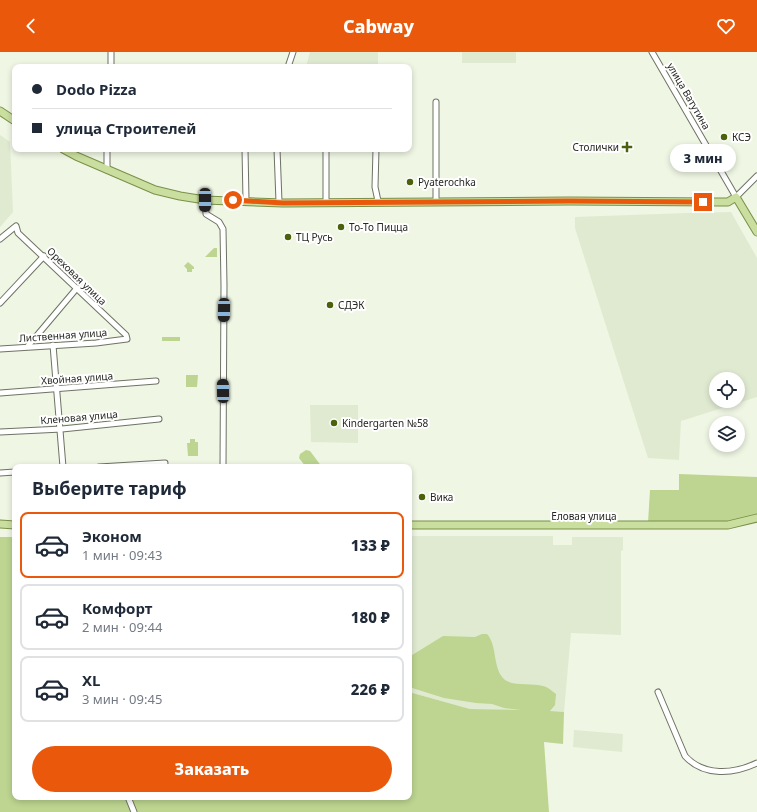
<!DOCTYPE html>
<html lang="ru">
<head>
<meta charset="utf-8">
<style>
	body { margin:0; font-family:"Noto Sans",sans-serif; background:#f2f2f3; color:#1f2937; height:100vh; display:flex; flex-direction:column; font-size:15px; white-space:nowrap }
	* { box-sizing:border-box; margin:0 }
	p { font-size:13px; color:#747a83 }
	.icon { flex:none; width:22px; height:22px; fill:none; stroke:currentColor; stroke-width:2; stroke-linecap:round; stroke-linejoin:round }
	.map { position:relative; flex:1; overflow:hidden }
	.sheet { position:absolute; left:12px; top:412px; width:400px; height:336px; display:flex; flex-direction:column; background:#fff; border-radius:8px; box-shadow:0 2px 6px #0003 }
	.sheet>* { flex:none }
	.top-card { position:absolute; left:12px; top:12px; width:400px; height:88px; border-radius:8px; box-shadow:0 2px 6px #0003; display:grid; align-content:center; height:88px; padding:0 20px; background:#fff }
	.controls { position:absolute; left:709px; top:320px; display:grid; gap:8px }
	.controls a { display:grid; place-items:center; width:36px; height:36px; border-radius:50%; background:#fff; box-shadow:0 2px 6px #0003; font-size:20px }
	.end { position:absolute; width:18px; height:18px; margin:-9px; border:5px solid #ea580c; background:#fff; box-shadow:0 0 0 2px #fff }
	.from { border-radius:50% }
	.bubble { position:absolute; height:28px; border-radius:14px; background:#fff; box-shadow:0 2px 6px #0003; font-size:13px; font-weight:800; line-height:28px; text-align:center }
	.car { position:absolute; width:12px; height:24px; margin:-12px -6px; border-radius:5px; box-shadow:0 0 3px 1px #0007; background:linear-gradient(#222 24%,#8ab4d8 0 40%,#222 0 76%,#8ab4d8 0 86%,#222 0) }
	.top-card b { display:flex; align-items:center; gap:14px; height:38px; font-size:15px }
	.top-card b+b { border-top:1px solid #e0e1e3 }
	.top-card i { width:10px; height:10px; background:#1f2937 }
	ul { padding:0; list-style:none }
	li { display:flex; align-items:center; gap:12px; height:66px; margin:0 8px 6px; padding:0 12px; border:2px solid #e0e1e3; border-radius:8px }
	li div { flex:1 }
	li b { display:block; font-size:15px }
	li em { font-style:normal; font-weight:800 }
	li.on { border-color:#ea580c }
	li>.icon { width:36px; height:36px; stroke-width:1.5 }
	h2 { padding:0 20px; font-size:18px; line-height:48px }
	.cta { display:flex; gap:8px; margin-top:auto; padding:8px 20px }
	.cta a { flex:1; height:46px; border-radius:24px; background:#ea580c; color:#fff; font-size:16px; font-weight:800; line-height:46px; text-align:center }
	header { display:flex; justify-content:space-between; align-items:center; height:52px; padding:0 20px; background:#ea580c; color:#fff; font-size:18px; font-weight:800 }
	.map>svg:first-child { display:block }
	.built { fill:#e0ead1; fill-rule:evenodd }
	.green { fill:#bdd590 }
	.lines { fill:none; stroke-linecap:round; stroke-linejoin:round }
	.minor-casing { stroke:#6d7364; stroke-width:7 }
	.major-casing { stroke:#7a9049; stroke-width:9 }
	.minor { stroke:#fff; stroke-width:5 }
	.major { stroke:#cade9f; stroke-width:7 }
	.route { stroke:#ea580c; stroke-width:5 }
	.poi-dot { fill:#4b610c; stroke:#fff; stroke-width:1.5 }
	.labels { text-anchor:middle; stroke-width:4; stroke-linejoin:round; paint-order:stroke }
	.street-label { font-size:10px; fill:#252721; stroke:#fff }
	.poi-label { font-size:10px; fill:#252721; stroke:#fff; text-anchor:start }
</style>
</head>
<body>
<header><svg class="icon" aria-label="back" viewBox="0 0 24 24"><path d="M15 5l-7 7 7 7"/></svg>Cabway<svg class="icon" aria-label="heart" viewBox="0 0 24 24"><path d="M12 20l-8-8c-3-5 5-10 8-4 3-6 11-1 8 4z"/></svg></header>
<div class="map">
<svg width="757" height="760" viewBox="0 0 757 760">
	<rect width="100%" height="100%" fill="#eff6e4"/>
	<g class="built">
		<path d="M310 0H378V15H306Z"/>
		<rect x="462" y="0" width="54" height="11"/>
		<path d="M0 83 10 90 13 160 0 175Z"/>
		<path d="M731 160 757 206V345L681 369 679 408 648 406 575 176V165L686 161ZM716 327H738V349H716Z"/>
		<path d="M310 353H358V391L311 390Z"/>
		<path d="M409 484H553V493H572V485H623V498L621 499V583L571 581 564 660 470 657 409 640Z"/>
		<path d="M574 678 623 682 622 700 573 695Z"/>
	</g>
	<g class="green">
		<path d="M214 196H217V205H205Z"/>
		<path d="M188 210 194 215V217H192V220H187V217L184 214Z"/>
		<rect x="162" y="285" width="18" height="4"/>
		<path d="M186 323H198L197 335H186Z"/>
		<path d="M190 387H195V390H198V404H188L187 391H190Z"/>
		<path d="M306 398 310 399 322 415H306L299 406 300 402Z"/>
		<path d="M679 422 757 425V463L727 470 648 471 650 438H679Z"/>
		<path d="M0 485H15V745H409V640L470 657 521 658 504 656 492 652 476 651 444 646 409 635V605L443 584 475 585 482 582H487C498 594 492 617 505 628 513 634 533 631 543 634 548 635 552 639 556 642L555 653 550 659 564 660 563 692 544 690 549 760H0Z"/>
	</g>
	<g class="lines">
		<g class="minor-casing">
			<g id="minor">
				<path d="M111 0V15"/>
				<path d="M652 0 736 145 757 124"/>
				<path d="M288 15 293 0"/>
				<path d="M436 50V150"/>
				<path d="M107 97V118"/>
				<path d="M245 97 246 148"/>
				<path d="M277 97 279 150"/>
				<path d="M326 97V150"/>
				<path d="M376 97 375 135 378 149"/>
				<path d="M205 148 206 162 219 170 223 177 224 233 223 415"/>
				<path d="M0 187 16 174 18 181 126 283 127 287 96 291 0 297"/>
				<path d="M0 251 44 204"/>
				<path d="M53 293 63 415"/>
				<path d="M28 294 77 236"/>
				<path d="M0 341 156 329"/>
				<path d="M0 380 62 377 159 367"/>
				<path d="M99 415 165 411"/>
				<path d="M0 421 15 420"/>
				<path d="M658 640 685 704C704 725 734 722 757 711"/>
				<path d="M128 745 134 760"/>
			</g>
		</g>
		<g class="major-casing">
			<g id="major">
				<path d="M0 59 15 69"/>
				<path d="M63 97 76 104 155 138 180 144 205 148 283 151 569 149 718 150H728L736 145 757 180"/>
				<path d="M0 472 15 473"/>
				<path d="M409 473H728L757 466"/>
			</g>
		</g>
		<use href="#minor" class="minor"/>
		<use href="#major" class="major"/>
	</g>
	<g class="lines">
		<path class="route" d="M233 148 283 151 569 149 703 150"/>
	</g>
	<g class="poi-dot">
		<circle cx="724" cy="85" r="4"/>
		<path d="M625 89h4v4h4v4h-4v4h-4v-4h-4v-4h4z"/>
		<circle cx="410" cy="130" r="4"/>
		<circle cx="341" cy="175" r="4"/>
		<circle cx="288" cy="185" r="4"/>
		<circle cx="330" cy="253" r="4"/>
		<circle cx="334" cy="371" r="4"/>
		<circle cx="422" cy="445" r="4"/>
	</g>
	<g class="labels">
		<g class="street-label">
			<text transform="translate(689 44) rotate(60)" y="4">улица Ватутина</text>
			<text transform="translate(77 224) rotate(44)" y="4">Ореховая улица</text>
			<text transform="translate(63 283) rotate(-4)" y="4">Лиственная улица</text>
			<text transform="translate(77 326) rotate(-4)" y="4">Хвойная улица</text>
			<text transform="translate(79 365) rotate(-5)" y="4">Кленовая улица</text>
			<text x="584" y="468">Еловая улица</text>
		</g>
		<g class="poi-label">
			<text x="732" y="89">КСЭ</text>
			<text x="619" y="99" text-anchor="end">Столички</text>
			<text x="418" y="134">Pyaterochka</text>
			<text x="349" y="179">То-То Пицца</text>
			<text x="296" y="189">ТЦ Русь</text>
			<text x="338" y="257">СДЭК</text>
			<text x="342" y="375">Kindergarten №58</text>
			<text x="430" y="449">Вика</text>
		</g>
	</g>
</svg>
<div class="controls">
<a><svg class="icon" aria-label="locate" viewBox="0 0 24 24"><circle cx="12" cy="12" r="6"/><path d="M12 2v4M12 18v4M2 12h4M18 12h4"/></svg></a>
<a><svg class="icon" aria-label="layers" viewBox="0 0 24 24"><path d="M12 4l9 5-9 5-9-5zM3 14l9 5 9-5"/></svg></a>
</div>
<i class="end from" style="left:233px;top:148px"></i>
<i class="end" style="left:703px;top:150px"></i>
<div class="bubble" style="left:670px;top:92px;width:66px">3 мин</div>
<i class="car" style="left:205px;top:148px;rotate:180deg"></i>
<i class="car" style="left:224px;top:258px;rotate:181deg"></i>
<i class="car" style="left:223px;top:339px;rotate:359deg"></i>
<div class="top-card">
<b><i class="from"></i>Dodo Pizza</b>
<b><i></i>улица Строителей</b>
</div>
<section class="sheet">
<h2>Выберите тариф</h2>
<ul>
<li class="on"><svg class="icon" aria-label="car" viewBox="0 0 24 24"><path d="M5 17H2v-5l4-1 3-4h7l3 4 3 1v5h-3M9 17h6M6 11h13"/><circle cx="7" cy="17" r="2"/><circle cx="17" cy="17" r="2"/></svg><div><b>Эконом</b><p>1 мин · 09:43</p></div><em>133 ₽</em></li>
<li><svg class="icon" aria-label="car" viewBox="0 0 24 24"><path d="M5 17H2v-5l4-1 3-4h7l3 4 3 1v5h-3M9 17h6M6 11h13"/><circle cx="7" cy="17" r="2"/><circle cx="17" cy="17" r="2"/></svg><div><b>Комфорт</b><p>2 мин · 09:44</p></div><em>180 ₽</em></li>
<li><svg class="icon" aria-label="car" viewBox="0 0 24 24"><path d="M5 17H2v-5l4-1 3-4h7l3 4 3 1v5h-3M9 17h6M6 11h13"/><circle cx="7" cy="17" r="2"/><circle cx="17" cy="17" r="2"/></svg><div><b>XL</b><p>3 мин · 09:45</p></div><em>226 ₽</em></li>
</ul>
<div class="cta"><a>Заказать</a></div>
</section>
</div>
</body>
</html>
